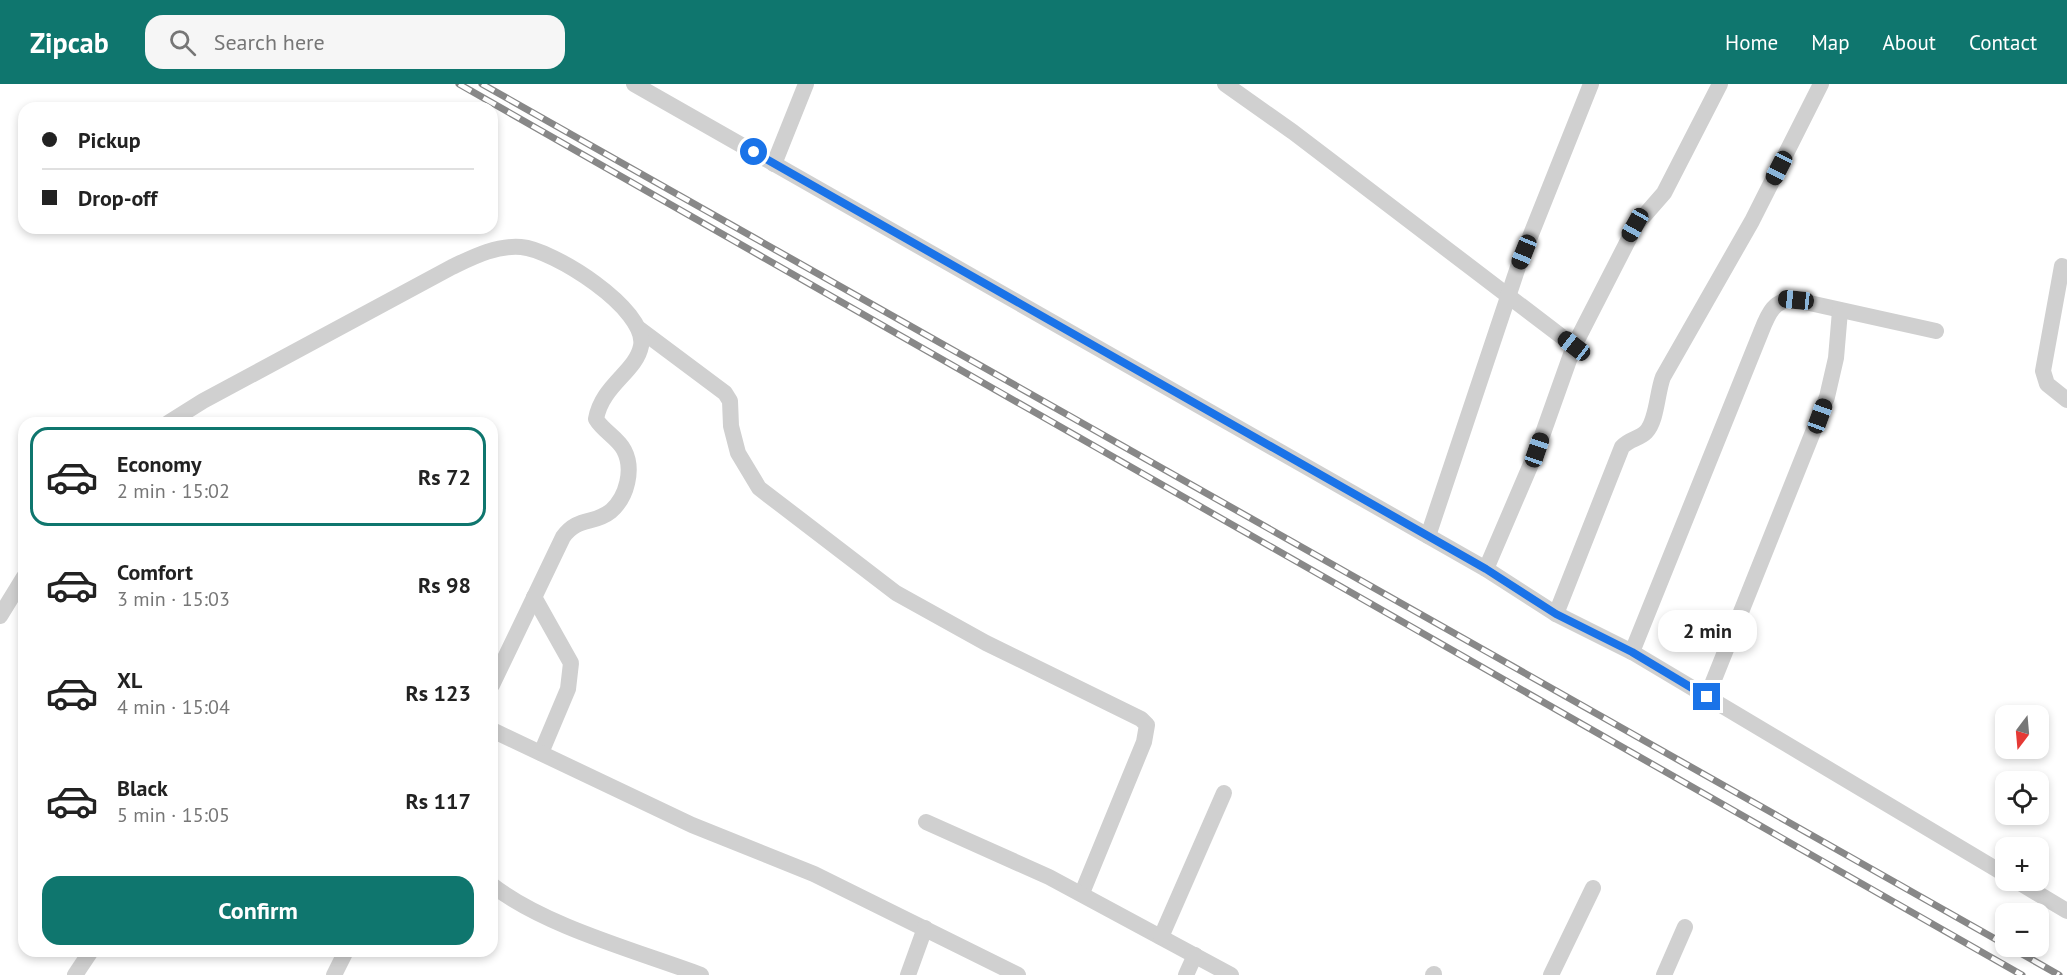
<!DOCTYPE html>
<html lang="en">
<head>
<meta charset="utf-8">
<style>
	body { margin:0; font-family:"PT Sans",sans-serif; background:#f6f6f6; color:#222; height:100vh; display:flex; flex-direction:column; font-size:22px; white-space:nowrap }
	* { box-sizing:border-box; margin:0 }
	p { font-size:20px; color:#767676 }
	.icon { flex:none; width:33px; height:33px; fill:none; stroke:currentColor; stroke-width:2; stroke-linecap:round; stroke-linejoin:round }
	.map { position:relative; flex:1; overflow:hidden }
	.details { position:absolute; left:18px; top:333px; width:480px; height:540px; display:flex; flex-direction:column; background:#fff; border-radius:18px; box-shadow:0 3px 9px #0003 }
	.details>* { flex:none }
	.hud { position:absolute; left:18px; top:18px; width:480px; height:132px; border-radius:18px; box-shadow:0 3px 9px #0003; display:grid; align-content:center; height:132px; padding:0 24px; background:#fff }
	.needle { width:39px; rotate:196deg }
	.fabs { position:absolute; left:1995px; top:621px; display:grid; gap:12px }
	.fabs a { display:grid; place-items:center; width:54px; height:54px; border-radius:12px; background:#fff; box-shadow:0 3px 9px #0003; font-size:30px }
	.end { position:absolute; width:27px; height:27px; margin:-14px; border:8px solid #1a73e8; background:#fff; box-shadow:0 0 0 3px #fff }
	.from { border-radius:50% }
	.bubble { position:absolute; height:42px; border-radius:18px; background:#fff; box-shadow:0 3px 9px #0003; font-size:20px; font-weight:600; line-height:42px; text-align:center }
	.car { position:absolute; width:18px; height:36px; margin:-18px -9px; border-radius:8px; box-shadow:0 0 4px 2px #0007; background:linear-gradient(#222 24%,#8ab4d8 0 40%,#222 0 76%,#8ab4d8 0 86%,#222 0) }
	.hud b { display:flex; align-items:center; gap:21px; height:57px; font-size:22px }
	.hud b+b { border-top:2px solid #e0e0e0 }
	.hud i { width:15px; height:15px; background:#222 }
	ul { padding:10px 0 0; list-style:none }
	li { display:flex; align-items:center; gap:18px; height:99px; margin:0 12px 9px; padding:0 12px; border:3px solid transparent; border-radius:18px }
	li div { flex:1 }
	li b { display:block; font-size:22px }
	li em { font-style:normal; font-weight:600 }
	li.selected { border-color:#0f766e }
	li>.icon { width:54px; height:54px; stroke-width:1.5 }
	.button { display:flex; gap:12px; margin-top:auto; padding:12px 24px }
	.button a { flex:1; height:69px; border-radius:18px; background:#0f766e; color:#fff; font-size:24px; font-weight:600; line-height:69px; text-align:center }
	header { display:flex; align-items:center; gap:36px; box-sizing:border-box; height:84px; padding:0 30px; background:#0f766e; color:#fff }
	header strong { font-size:28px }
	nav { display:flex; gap:33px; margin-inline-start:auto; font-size:21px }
	.search { width:420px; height:54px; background:#f6f6f6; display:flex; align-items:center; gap:15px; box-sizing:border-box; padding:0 21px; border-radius:18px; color:#767676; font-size:22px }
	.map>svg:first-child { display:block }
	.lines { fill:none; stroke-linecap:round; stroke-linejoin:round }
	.minor { stroke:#d0d0d0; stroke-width:16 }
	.rail-casing { stroke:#888; stroke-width:7 }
	.rail { stroke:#fff; stroke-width:4.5; stroke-dasharray:14; stroke-linecap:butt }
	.route { stroke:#1a73e8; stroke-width:8 }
</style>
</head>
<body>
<header>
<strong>Zipcab</strong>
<div class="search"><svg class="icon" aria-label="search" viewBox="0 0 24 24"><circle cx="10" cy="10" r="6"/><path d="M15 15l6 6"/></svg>Search here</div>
<nav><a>Home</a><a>Map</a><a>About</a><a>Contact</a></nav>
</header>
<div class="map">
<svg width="2067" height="891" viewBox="0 0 2067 891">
	<rect width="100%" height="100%" fill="#fff"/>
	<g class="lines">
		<g class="minor">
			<path d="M634 0 1486 485 1556 530 1632 568 2006 791"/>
			<path d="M1225 0 1293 48 1574 262"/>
			<path d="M774 80 806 0"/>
			<path d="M2062 182 2043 287 2047 300 2067 316"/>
			<path d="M638 244 725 309 730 317 731 342 738 369 759 404 896 509 986 559 1141 635 1147 641 1144 658 1082 809"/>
			<path d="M168 339 203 317 452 183C473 173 496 161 521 163 552 165 648 225 641 262 636 288 602 301 596 335 603 347 618 354 624 366 634 385 627 413 611 427 594 441 578 432 563 453L492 601"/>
			<path d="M1428 452 1518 183 1591 0"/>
			<path d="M1486 485 1537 366 1574 262 1636 141 1664 109 1720 0"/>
			<path d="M534 513 571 579 568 605 541 669"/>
			<path d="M1556 530 1622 363C1629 355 1639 355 1646 348 1657 337 1657 308 1663 293L1752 137 1821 0"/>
			<path d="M0 532 24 493"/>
			<path d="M1632 568 1759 253C1767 233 1772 214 1796 216L1936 247"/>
			<path d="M1707 613 1827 313 1836 274 1840 227"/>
			<path d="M492 646 692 741 814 790 1018 891"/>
			<path d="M926 738 1049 793 1231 891"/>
			<path d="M2015 796 2067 827"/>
			<path d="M492 801C544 842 637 867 701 891"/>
			<path d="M1161 853 1224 709"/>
			<path d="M75 891 91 867"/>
			<path d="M334 891 346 867"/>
			<path d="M908 891 925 844"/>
			<path d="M1186 891 1195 871"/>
			<path d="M1433 891 1434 890"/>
			<path d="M1551 891 1593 804"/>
			<path d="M1664 891 1685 843"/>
		</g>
		<g class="rail-casing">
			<g id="rail">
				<path d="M459 0 2022 891"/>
				<path d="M482 0 2006 861"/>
				<path d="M2008 862 2059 891"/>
			</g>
		</g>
		<use href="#rail" class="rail"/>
	</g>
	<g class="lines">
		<path class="route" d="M754 68 1486 485 1556 530 1632 568 1707 613"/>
	</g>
</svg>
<div class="fabs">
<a><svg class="needle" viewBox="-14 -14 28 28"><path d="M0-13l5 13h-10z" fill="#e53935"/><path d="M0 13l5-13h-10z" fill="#767676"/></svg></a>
<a><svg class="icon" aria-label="locate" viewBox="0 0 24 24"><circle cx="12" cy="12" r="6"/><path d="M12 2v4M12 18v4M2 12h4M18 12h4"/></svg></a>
<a>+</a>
<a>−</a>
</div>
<i class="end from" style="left:754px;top:68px"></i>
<i class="end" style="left:1707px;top:613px"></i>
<div class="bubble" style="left:1658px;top:526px;width:99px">2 min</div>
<i class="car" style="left:1779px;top:84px;rotate:207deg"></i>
<i class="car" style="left:1635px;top:141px;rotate:209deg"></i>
<i class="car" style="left:1524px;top:168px;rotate:202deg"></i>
<i class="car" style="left:1796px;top:216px;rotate:276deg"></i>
<i class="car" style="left:1574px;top:262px;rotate:308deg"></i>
<i class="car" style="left:1820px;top:332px;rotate:20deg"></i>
<i class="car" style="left:1537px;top:366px;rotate:19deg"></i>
<div class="hud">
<b><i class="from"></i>Pickup</b>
<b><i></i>Drop-off</b>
</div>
<section class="details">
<ul>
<li class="selected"><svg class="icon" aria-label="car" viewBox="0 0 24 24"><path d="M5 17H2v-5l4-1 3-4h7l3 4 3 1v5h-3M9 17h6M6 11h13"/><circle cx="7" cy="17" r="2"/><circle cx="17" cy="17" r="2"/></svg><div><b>Economy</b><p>2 min · 15:02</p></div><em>Rs 72</em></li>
<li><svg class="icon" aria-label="car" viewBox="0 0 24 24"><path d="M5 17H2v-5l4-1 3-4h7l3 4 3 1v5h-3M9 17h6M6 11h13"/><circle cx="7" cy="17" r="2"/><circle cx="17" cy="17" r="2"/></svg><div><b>Comfort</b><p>3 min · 15:03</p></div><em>Rs 98</em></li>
<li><svg class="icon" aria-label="car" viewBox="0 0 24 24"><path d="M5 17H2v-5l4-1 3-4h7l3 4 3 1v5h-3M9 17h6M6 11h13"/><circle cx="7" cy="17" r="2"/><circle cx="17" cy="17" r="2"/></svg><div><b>XL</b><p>4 min · 15:04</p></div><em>Rs 123</em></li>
<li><svg class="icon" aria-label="car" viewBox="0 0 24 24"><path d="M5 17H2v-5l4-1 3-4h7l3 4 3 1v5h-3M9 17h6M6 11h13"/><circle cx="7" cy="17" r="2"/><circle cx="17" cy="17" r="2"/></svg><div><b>Black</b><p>5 min · 15:05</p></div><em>Rs 117</em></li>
</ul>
<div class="button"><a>Confirm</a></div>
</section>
</div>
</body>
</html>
